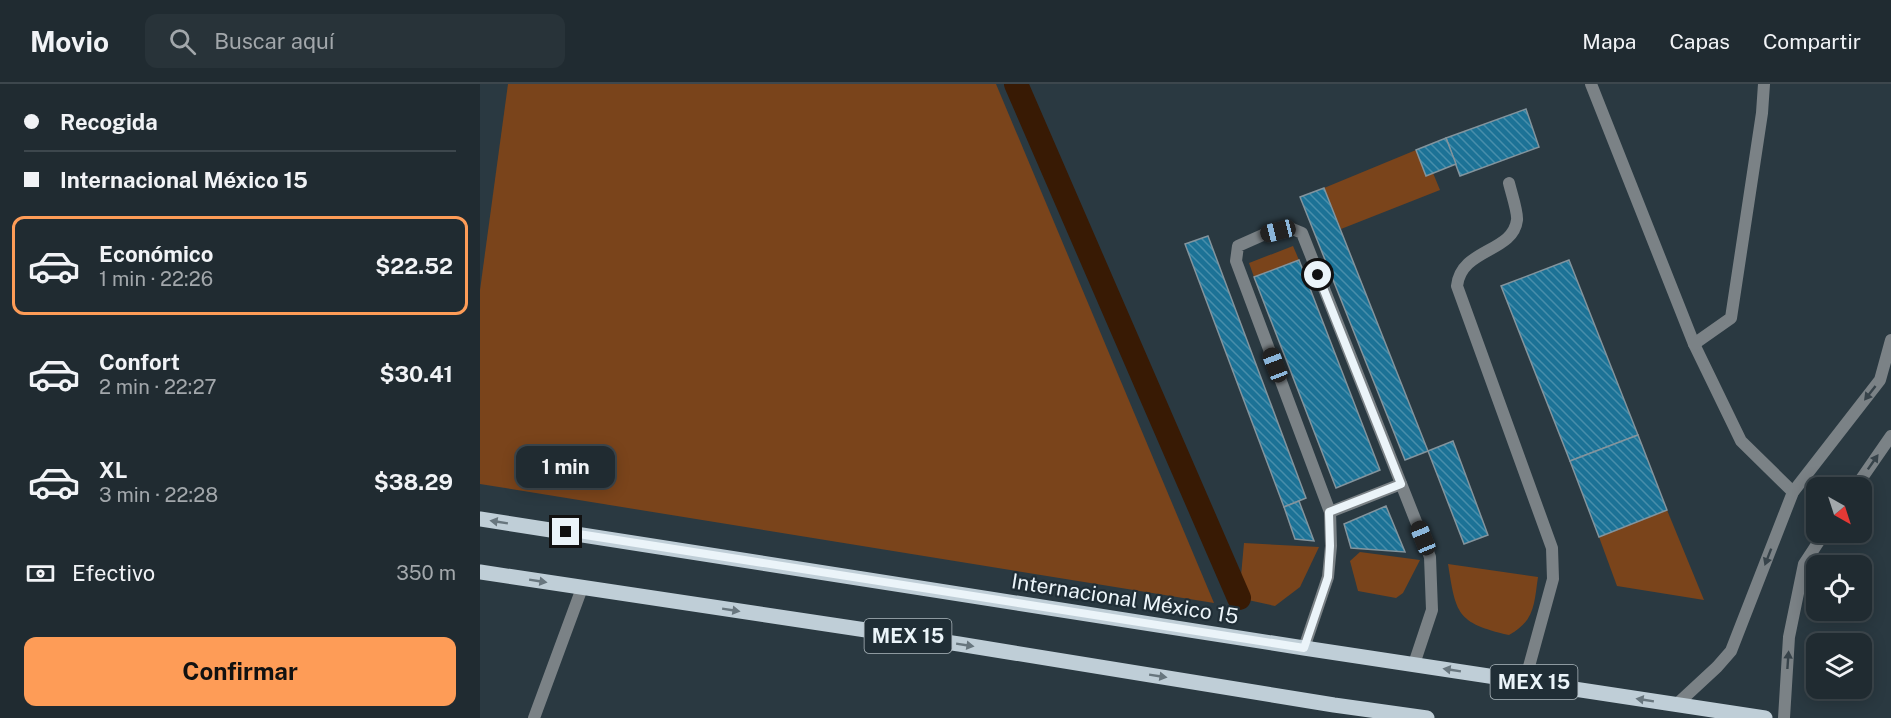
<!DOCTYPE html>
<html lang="es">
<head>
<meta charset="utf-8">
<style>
	body { margin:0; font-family:"Public Sans",sans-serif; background:#283339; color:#f1f3f6; height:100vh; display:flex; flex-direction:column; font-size:22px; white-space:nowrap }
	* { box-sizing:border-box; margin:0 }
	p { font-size:20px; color:#a2a7ab }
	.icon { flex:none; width:33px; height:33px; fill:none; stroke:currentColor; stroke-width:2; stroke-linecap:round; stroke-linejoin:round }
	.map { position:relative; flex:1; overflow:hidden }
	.sheet { display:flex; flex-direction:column; background:#202b31; width:480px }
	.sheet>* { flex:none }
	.guide { display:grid; align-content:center; height:132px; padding:0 24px; background:#202b31 }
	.needle { width:39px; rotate:141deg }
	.buttons { position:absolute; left:1326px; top:393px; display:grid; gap:12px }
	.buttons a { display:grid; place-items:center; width:66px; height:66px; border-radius:12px; background:#202b31; box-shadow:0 3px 15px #0003,0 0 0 2px #3d474d; font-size:30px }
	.end { position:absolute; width:27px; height:27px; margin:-14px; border:8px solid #ebf4f9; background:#111; box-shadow:0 0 0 3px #111 }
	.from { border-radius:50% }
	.bubble { position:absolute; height:42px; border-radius:12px; background:#202b31; box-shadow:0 3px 15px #0003,0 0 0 2px #3d474d; font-size:20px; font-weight:700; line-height:42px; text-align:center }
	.car { position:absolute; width:18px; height:36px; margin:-18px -9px; border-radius:8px; box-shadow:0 0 4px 2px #0007; background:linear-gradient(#222 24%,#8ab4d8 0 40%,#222 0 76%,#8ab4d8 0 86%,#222 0) }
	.guide b { display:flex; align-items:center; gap:21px; height:57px; font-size:22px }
	.guide b+b { border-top:2px solid #3d474d }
	.guide i { width:15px; height:15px; background:#f1f3f6 }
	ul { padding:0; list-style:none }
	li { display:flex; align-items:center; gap:18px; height:99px; margin:0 12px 9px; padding:0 12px; border:3px solid transparent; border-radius:12px }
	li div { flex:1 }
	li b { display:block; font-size:22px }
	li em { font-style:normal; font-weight:700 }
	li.on { border-color:#fe9c57 }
	li>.icon { width:54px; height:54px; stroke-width:1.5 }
	.pay { display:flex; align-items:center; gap:15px; height:66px; padding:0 24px; font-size:22px }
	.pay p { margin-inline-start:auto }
	.button { display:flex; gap:12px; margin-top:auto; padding:12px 24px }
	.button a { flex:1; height:69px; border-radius:12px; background:#fe9c57; color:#111; font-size:24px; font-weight:700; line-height:69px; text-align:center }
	header { display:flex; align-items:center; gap:36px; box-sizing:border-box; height:84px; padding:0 30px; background:#202b31; border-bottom:2px solid #3d474d }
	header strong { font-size:28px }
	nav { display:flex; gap:33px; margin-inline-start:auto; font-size:21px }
	.search { width:420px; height:54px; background:#283339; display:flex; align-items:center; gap:15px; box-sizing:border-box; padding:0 21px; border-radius:12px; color:#a2a7ab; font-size:22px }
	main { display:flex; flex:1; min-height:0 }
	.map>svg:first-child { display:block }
	.green { fill:#7a441b }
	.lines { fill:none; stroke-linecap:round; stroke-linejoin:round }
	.canal { stroke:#381a04; stroke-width:24 }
	.building { fill:url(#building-back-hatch); stroke:#83949d; stroke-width:1.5 }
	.service { stroke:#7b8286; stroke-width:12 }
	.minor { stroke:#7b8286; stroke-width:12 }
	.primary { stroke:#bfced7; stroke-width:15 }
	.oneway { fill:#37434a }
	.oneway2 { fill:#68767e }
	.route { stroke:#ebf4f9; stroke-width:8 }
	.labels { text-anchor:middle; stroke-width:4.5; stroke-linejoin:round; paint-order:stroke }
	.shield { fill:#202e36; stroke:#aeb9be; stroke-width:1.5 }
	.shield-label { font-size:20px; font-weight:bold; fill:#ebf4f9 }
	.street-label { font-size:21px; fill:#ebf4f9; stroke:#202e36 }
</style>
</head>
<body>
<header>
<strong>Movio</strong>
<div class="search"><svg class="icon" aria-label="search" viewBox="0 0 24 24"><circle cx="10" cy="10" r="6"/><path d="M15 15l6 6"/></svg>Buscar aquí</div>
<nav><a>Mapa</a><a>Capas</a><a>Compartir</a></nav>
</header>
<main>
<section class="sheet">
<div class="guide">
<b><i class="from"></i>Recogida</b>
<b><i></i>Internacional México 15</b>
</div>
<ul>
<li class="on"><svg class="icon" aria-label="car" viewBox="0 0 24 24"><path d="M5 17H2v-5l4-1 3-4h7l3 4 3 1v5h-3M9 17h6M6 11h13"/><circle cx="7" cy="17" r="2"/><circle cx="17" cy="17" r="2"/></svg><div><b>Económico</b><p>1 min · 22:26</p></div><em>$22.52</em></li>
<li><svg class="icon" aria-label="car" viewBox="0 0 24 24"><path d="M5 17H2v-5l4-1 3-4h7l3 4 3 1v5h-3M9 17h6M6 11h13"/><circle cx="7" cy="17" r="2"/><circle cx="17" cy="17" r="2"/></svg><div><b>Confort</b><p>2 min · 22:27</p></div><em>$30.41</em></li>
<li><svg class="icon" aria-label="car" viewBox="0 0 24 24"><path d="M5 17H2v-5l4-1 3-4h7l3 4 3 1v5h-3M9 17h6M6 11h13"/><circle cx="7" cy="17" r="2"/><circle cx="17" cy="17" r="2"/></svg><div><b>XL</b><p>3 min · 22:28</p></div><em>$38.29</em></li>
</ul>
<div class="pay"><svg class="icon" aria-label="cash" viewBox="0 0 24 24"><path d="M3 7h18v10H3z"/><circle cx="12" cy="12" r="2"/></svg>Efectivo<p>350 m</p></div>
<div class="button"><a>Confirmar</a></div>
</section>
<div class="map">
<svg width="1411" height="634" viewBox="0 0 1411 634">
	<defs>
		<pattern id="building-back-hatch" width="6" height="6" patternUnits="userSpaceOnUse" patternTransform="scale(1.5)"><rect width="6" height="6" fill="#1c7296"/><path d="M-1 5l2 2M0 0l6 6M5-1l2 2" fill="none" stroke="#488eab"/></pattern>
	</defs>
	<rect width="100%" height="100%" fill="#2a3941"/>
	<g class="green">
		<path d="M28 0H516L734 519 0 400V206Z"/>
		<path d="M936 66 946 91 953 89 960 106 861 145 844 104Z"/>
		<path d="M813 162 819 176 774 193 769 179Z"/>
		<path d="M1187 426 1224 516 1137 502 1119 453Z"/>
		<path d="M764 459 839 463 820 503 795 522 759 514Z"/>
		<path d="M880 468 940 476 923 509 916 514 878 507 870 477Z"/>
		<path d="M968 480 1058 493C1054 520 1055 537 1029 551 976 539 976 529 968 480Z"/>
	</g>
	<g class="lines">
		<path class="canal" d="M536 0 759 514"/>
	</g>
	<g class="building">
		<path d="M1046 25 1059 63 980 92 966 54Z"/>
		<path d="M966 54 976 80 946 92 936 66Z"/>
		<path d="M844 104 948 367 925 376 820 113Z"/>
		<path d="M728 152 826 414 804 423 705 160Z"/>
		<path d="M819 176 900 386 856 404 774 193Z"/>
		<path d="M1089 176 1158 351 1090 377 1021 202Z"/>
		<path d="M1158 351 1187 426 1119 453 1090 377Z"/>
		<path d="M973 357 1008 451 984 460 948 367Z"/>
		<path d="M819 417 834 457 815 455 804 423Z"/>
		<path d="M906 422 925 468 871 464 864 440Z"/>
	</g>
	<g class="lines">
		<g class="service">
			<path d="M1029 99C1031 108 1038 128 1037 136 1033 169 981 164 977 202L1072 464 1073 495 1045 597"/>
			<path d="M850 428 921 400"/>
			<path d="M824 564 848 493 851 462 850 428 756 177 758 162 785 150 810 144 822 149 950 473 952 526 934 580"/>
		</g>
		<g class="minor">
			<path d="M1111 0 1214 260 1261 357 1313 408"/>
			<path d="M1214 260 1251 234 1282 29 1284 0"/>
			<path d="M1375 404 1411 352"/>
			<path d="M1196 621 1237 583 1251 567 1313 408 1400 296 1411 256"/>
			<path d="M54 634 102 504"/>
			<path d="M1304 634 1309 553 1324 480 1345 448"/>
		</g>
		<g class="primary">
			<path d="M0 435 824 564 1285 634"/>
			<path d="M0 488 479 560 854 621 947 634"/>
		</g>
	</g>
	<defs><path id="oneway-solid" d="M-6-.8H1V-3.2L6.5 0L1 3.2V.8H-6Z" transform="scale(1.5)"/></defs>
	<g class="oneway">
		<use href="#oneway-solid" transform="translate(1390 309) rotate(128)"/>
		<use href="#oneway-solid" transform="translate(1393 378) rotate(-55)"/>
		<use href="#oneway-solid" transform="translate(1288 473) rotate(111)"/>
		<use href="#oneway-solid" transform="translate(1308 576) rotate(-86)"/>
	</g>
	<g class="oneway2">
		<use href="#oneway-solid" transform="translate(19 438) rotate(-171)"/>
		<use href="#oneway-solid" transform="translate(58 497) rotate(9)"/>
		<use href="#oneway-solid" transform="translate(251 526) rotate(9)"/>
		<use href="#oneway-solid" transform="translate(485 561) rotate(9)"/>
		<use href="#oneway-solid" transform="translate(972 586) rotate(-171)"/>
		<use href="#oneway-solid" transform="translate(678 592) rotate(9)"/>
		<use href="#oneway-solid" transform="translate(1165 616) rotate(-171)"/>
	</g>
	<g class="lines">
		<path class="route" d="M86 448 824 564 848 493 850 462 849 428 921 400 838 191"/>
	</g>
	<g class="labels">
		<g class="shield">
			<rect x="384.5" y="535" width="87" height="34" rx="4.5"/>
			<rect x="1010.5" y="581" width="87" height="34" rx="4.5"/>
		</g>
		<g class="shield-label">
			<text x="428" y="559">MEX 15</text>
			<text x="1054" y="605">MEX 15</text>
		</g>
		<g class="street-label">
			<text transform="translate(645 515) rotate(9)" y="7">Internacional México 15</text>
		</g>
	</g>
</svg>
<div class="buttons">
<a><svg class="needle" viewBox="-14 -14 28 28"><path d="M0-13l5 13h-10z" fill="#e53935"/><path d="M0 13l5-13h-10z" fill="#a2a7ab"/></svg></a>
<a><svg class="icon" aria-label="locate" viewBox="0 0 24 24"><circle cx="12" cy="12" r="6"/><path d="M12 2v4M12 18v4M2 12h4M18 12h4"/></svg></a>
<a><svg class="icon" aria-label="layers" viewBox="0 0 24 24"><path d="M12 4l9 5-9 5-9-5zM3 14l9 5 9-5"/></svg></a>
</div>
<i class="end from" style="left:838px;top:191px"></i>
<i class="end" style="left:86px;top:448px"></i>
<div class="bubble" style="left:36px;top:362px;width:99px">1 min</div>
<i class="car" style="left:798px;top:147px;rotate:256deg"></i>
<i class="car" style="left:795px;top:281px;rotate:339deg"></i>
<i class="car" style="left:943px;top:454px;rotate:338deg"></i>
</div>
</main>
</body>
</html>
